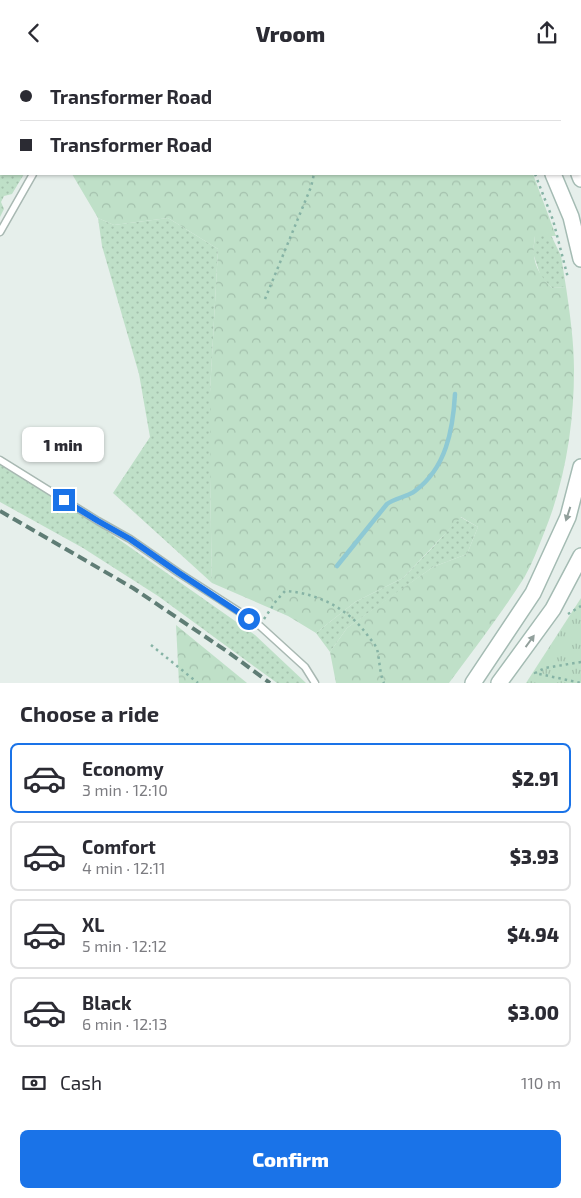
<!DOCTYPE html>
<html lang="en">
<head>
<meta charset="utf-8">
<style>
	body { margin:0; font-family:"Exo 2",sans-serif; background:#f7f7f7; color:#2b2b33; height:100vh; display:flex; flex-direction:column; font-size:19px; white-space:nowrap }
	* { box-sizing:border-box; margin:0 }
	p { font-size:16px; color:#7c7c81 }
	.icon { flex:none; width:28px; height:28px; fill:none; stroke:currentColor; stroke-width:2; stroke-linecap:round; stroke-linejoin:round }
	.map { position:relative; height:618px; overflow:hidden }
	.side { display:flex; flex-direction:column; background:#fff; flex:1 }
	.side>* { flex:none }
	.banner { position:absolute; left:0px; top:0px; width:581px; height:110px; box-shadow:0 1px 4px #0004; display:grid; align-content:center; height:110px; padding:0 20px; background:#fff }
	.end { position:absolute; width:22px; height:22px; margin:-11px; border:6px solid #1a73e8; background:#fff; box-shadow:0 0 0 2px #fff }
	.from { border-radius:50% }
	.bubble { position:absolute; height:35px; border-radius:8px; background:#fff; box-shadow:0 1px 4px #0004; font-size:16px; font-weight:800; line-height:35px; text-align:center }
	.banner b { display:flex; align-items:center; gap:18px; height:48px; font-size:19px }
	.banner b+b { border-top:1px solid #e1e1e2 }
	.banner i { width:12px; height:12px; background:#2b2b33 }
	ul { padding:0; list-style:none }
	li { display:flex; align-items:center; gap:15px; height:70px; margin:0 10px 8px; padding:0 10px; border:2px solid #e1e1e2; border-radius:8px }
	li div { flex:1 }
	li b { display:block; font-size:19px }
	li em { font-style:normal; font-weight:800 }
	li.active { border-color:#1a73e8 }
	li>.icon { width:45px; height:45px; stroke-width:1.5 }
	h2 { padding:0 20px; font-size:22px; line-height:60px }
	.pay { display:flex; align-items:center; gap:12px; height:55px; padding:0 20px; font-size:19px }
	.pay p { margin-inline-start:auto }
	.primary-button { display:flex; gap:10px; margin-top:auto; padding:10px 20px }
	.primary-button a { flex:1; height:58px; border-radius:8px; background:#1a73e8; color:#fff; font-size:20px; font-weight:800; line-height:58px; text-align:center }
	header { display:flex; justify-content:space-between; align-items:center; height:65px; padding:0 20px; background:#fff; font-size:22px; font-weight:800 }
	.map>svg:first-child { display:block }
	.grass { fill:url(#grass-dots) }
	.forest { fill:url(#forest-crowns) }
	.park { fill:url(#park-tufts) }
	.lines { fill:none; stroke-linecap:round; stroke-linejoin:round }
	.stream { stroke:#8ec9d4; stroke-width:4.5 }
	.lane-casing { stroke:#a8b8b2; stroke-width:9 }
	.secondary-casing { stroke:#a4bbb3; stroke-width:18 }
	.path { stroke:#86b3a5; stroke-width:2.5; stroke-dasharray:2.5 4; stroke-linecap:butt }
	.lane { stroke:#fff; stroke-width:6 }
	.secondary { stroke:#fff; stroke-width:15 }
	.rail { stroke:#5f7d75; stroke-width:4; stroke-dasharray:10 5; stroke-linecap:butt }
	.oneway { fill:#92a09c }
	.route { stroke:#1a73e8; stroke-width:6 }
</style>
</head>
<body>
<header><svg class="icon" aria-label="back" viewBox="0 0 24 24"><path d="M15 5l-7 7 7 7"/></svg>Vroom<svg class="icon" aria-label="share" viewBox="0 0 24 24"><path d="M12 15V3M7 8l5-5 5 5M5 13v7h14v-7"/></svg></header>
<div class="map">
<svg width="581" height="618" viewBox="0 0 581 618">
	<defs>
		<pattern id="grass-dots" width="8" height="8" patternUnits="userSpaceOnUse" patternTransform="scale(1.25)"><rect width="8" height="8" fill="#bfe0c8"/><path d="M2 2h.1M6 6h.1" fill="none" stroke="#a4c1ad" stroke-width="1.8" stroke-linecap="round"/></pattern>
		<pattern id="forest-crowns" width="20" height="18" patternUnits="userSpaceOnUse" patternTransform="scale(1.25)"><rect width="20" height="18" fill="#bfe0c8"/><path d="M2 6a3 3 0 1 1 6 0M12 15a3 3 0 1 1 6 0" fill="none" stroke="#a4c1ad"/></pattern>
		<pattern id="park-tufts" width="24" height="20" patternUnits="userSpaceOnUse" patternTransform="scale(1.25)"><rect width="24" height="20" fill="#bfe0c8"/><path d="M3 7l-1-3M5 7V3M7 7l1-3M15 17l-1-3M17 17v-4M19 17l1-3" fill="none" stroke="#a4c1ad"/></pattern>
	</defs>
	<rect width="100%" height="100%" fill="#e6efeb"/>
	<g class="grass">
		<path d="M0 10 1 109H24L12 129 4 131 1 137 4 144 0 152Z"/>
		<path d="M98 153 114 160 168 153 218 184 210 327V413L212 518 113 428 150 372 139 309 102 181Z"/>
		<path d="M551 170 561 191 566 222 552 223 541 212 533 188 535 171Z"/>
		<path d="M0 394 20 405 255 570 306 618H277L158 531 83 483 0 437Z"/>
		<path d="M460 452 478 462 467 489 433 502 347 563 330 587 316 568 355 537 403 513 434 481Z"/>
	</g>
	<g class="forest">
		<path d="M31 0H442L31 1Z"/>
		<path d="M72 109H533L556 171H535C531 194 536 207 552 223L566 222C570 249 574 277 574 305 574 360 565 417 544 468 538 483 532 499 524 513 501 549 474 584 449 618H336L330 587 347 563 380 539 433 502 467 489 478 462 461 452 403 513 355 537 316 568 288 551 212 518 210 413V327L218 184 168 153 114 160 98 153Z"/>
		<path d="M176 560 247 618H179Z"/>
	</g>
	<path class="park" d="M581 533V618H526Z"/>
	<g class="lines">
		<path class="stream" d="M337 501 387 439C395 433 407 432 415 426 446 403 453 365 455 329"/>
		<g class="lane-casing">
			<g id="lane">
				<path d="M5 0 6 1"/>
				<path d="M0 167 33 109"/>
				<path d="M0 395 98 456 130 474 179 508 238 546 260 561 305 602 315 618"/>
			</g>
		</g>
		<g class="secondary-casing">
			<g id="secondary">
				<path d="M499 0 500 1"/>
				<path d="M513 0 514 1"/>
				<path d="M553 109 571 152 581 194"/>
				<path d="M579 109 581 114"/>
				<path d="M473 618 533 528 568 452 581 402"/>
				<path d="M499 618 553 544 581 491"/>
			</g>
		</g>
		<g class="path">
			<path d="M184 0 185 1"/>
			<path d="M306 0V1"/>
			<path d="M475 0 476 1"/>
			<path d="M155 1 156 0"/>
			<path d="M298 1 299 0"/>
			<path d="M535 109 553 155 568 213"/>
			<path d="M265 234 311 122 314 109"/>
			<path d="M568 549 581 541"/>
			<path d="M264 554 276 536 285 526C318 528 349 544 368 571 371 575 375 579 377 584 380 595 379 607 384 618"/>
			<path d="M151 580 198 618"/>
			<path d="M581 597 545 603 535 608 581 618"/>
		</g>
		<use href="#lane" class="lane"/>
		<use href="#secondary" class="secondary"/>
		<path class="rail" d="M0 446 133 523 228 587 270 618"/>
	</g>
	<defs><path id="oneway-solid" d="M-6-.8H1V-3.2L6.5 0L1 3.2V.8H-6Z" transform="scale(1.25)"/></defs>
	<g class="oneway">
		<use href="#oneway-solid" transform="translate(568 449) rotate(108)"/>
		<use href="#oneway-solid" transform="translate(530 576) rotate(-54)"/>
	</g>
	<g class="lines">
		<path class="route" d="M64 435 98 456 130 474 179 508 249 554"/>
	</g>
</svg>
<i class="end from" style="left:249px;top:554px"></i>
<i class="end" style="left:64px;top:435px"></i>
<div class="bubble" style="left:22px;top:362px;width:82px">1 min</div>
<div class="banner">
<b><i class="from"></i>Transformer Road</b>
<b><i></i>Transformer Road</b>
</div>
</div>
<section class="side">
<h2>Choose a ride</h2>
<ul>
<li class="active"><svg class="icon" aria-label="car" viewBox="0 0 24 24"><path d="M5 17H2v-5l4-1 3-4h7l3 4 3 1v5h-3M9 17h6M6 11h13"/><circle cx="7" cy="17" r="2"/><circle cx="17" cy="17" r="2"/></svg><div><b>Economy</b><p>3 min · 12:10</p></div><em>$2.91</em></li>
<li><svg class="icon" aria-label="car" viewBox="0 0 24 24"><path d="M5 17H2v-5l4-1 3-4h7l3 4 3 1v5h-3M9 17h6M6 11h13"/><circle cx="7" cy="17" r="2"/><circle cx="17" cy="17" r="2"/></svg><div><b>Comfort</b><p>4 min · 12:11</p></div><em>$3.93</em></li>
<li><svg class="icon" aria-label="car" viewBox="0 0 24 24"><path d="M5 17H2v-5l4-1 3-4h7l3 4 3 1v5h-3M9 17h6M6 11h13"/><circle cx="7" cy="17" r="2"/><circle cx="17" cy="17" r="2"/></svg><div><b>XL</b><p>5 min · 12:12</p></div><em>$4.94</em></li>
<li><svg class="icon" aria-label="car" viewBox="0 0 24 24"><path d="M5 17H2v-5l4-1 3-4h7l3 4 3 1v5h-3M9 17h6M6 11h13"/><circle cx="7" cy="17" r="2"/><circle cx="17" cy="17" r="2"/></svg><div><b>Black</b><p>6 min · 12:13</p></div><em>$3.00</em></li>
</ul>
<div class="pay"><svg class="icon" aria-label="cash" viewBox="0 0 24 24"><path d="M3 7h18v10H3z"/><circle cx="12" cy="12" r="2"/></svg>Cash<p>110 m</p></div>
<div class="primary-button"><a>Confirm</a></div>
</section>
</body>
</html>
